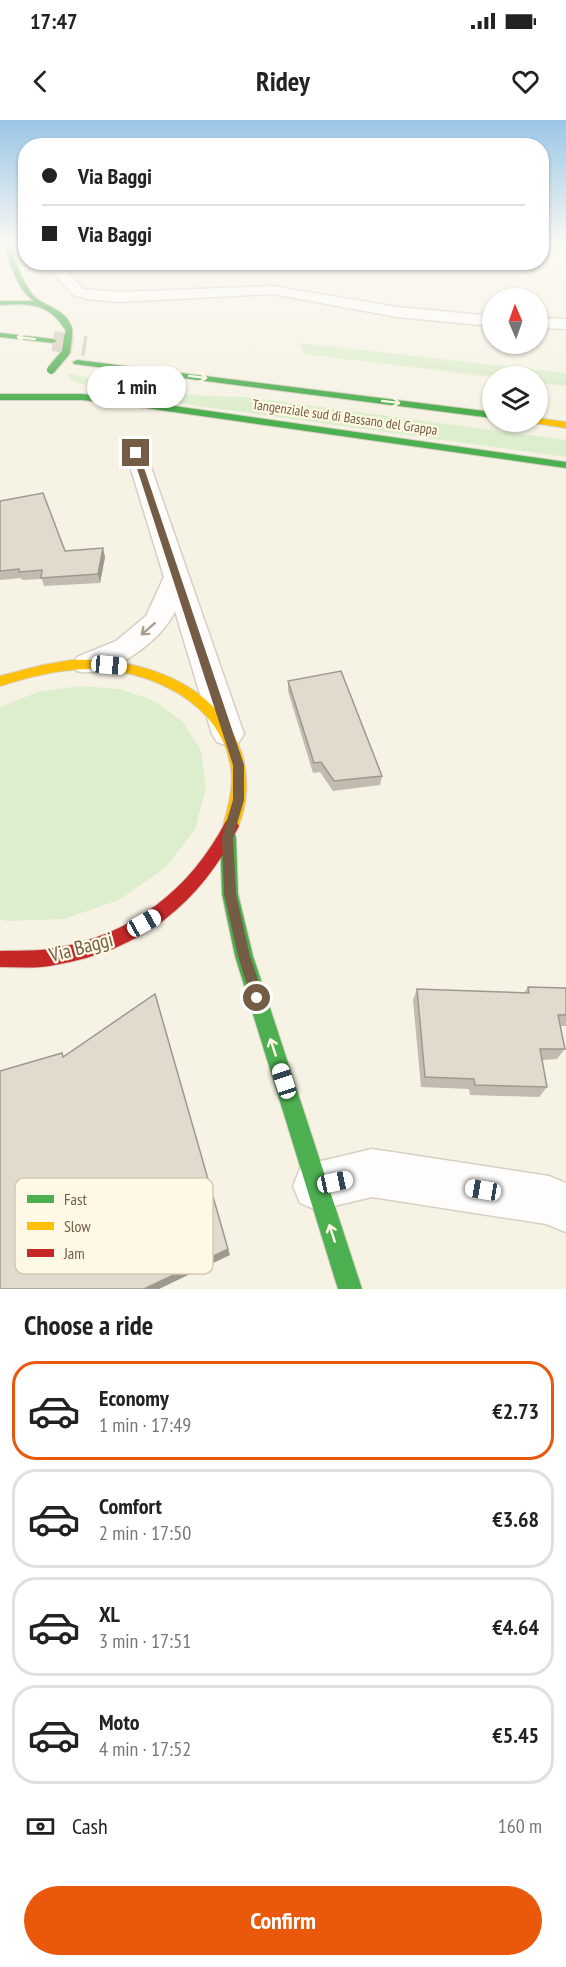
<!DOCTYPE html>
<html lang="en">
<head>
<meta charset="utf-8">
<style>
	body { margin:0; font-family:"PT Sans Narrow",sans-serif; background:#f2f2f2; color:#222; height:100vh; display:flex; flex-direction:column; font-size:22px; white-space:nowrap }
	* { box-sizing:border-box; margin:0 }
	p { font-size:20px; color:#767676 }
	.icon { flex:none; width:33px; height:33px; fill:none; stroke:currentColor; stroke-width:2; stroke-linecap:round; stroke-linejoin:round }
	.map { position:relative; height:1169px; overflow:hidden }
	.drawer { display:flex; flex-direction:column; background:#fff; flex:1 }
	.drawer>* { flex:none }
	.top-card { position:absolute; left:18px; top:18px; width:531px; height:132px; border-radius:24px; box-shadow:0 2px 4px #0004; display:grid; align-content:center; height:132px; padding:0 24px; background:#fff }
	.needle { width:39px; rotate:358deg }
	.fabs { position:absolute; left:482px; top:168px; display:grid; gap:12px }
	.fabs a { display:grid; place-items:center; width:66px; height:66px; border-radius:50%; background:#fff; box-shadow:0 2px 4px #0004; font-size:30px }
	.end { position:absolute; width:27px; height:27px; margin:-14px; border:8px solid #745c45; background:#fff; box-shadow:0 0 0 3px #fff }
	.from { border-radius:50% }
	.bubble { position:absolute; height:42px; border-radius:21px; background:#fff; box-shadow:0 2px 4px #0004; font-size:20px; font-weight:600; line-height:42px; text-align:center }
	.car { position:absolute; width:18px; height:36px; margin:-18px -9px; border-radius:8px; box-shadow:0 0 4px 2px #0007; background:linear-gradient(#fff 24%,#345 0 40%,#fff 0 76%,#345 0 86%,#fff 0) }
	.top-card b { display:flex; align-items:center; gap:21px; height:57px; font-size:22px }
	.top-card b+b { border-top:2px solid #e0e0e0 }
	.top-card i { width:15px; height:15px; background:#222 }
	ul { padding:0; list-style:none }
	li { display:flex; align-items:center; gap:18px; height:99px; margin:0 12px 9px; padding:0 12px; border:3px solid #e0e0e0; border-radius:24px }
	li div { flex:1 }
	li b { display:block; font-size:22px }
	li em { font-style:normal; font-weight:600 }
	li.active { border-color:#ea580c }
	li>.icon { width:54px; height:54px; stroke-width:1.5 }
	h2 { padding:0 24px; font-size:27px; line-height:72px }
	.pay { display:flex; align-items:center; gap:15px; height:66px; padding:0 24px; font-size:22px }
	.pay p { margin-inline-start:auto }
	.cta { display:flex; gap:12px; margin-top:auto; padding:12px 24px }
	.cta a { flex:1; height:69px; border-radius:36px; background:#ea580c; color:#fff; font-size:24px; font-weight:600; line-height:69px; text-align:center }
	.status { display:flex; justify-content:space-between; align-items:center; height:42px; padding:0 30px; background:#fff; direction:ltr }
	.status svg { height:16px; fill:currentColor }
	header { display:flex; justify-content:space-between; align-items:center; height:78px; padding:0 24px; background:#fff; font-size:27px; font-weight:600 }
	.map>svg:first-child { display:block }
	.green { fill:#ddeece }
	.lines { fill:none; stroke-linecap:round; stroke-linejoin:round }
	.highway-tunnel { stroke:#d6ccbc; stroke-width:20; stroke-dasharray:20 10; stroke-linecap:butt }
	.street-casing { stroke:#d7cfc3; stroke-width:3 }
	.fast-casing { stroke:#d6cec1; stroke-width:2 }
	.slow-casing { stroke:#d6cec1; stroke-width:2 }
	.jam-casing { stroke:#d6cec1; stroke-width:2 }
	.path-far1 { stroke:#d9d2c9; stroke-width:1.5; stroke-dasharray:1 2; stroke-linecap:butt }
	.path { stroke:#d9d2c9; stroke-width:2; stroke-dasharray:1 3; stroke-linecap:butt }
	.street { fill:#fefdfb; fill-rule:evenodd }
	.fast { fill:#4caf50; fill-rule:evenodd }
	.slow { fill:#ffc107; fill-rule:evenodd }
	.jam { fill:#c62828; fill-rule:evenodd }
	.fast-bridge-far1-casing { stroke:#d5cdc2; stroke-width:8; stroke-linecap:butt }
	.fast-bridge-casing { stroke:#d5cdc2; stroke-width:10; stroke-linecap:butt }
	.fast-bridge-far1 { stroke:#4caf50; stroke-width:7 }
	.fast-bridge { stroke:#4caf50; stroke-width:8 }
	.wall { fill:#c2bbaf }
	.shaded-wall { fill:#9e998f }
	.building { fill:#e2dacc; stroke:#9e998f; stroke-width:1.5 }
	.oneway { stroke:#fff8e5 }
	.oneway2 { stroke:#ab9c8e }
	.route { fill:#745c45 }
	.labels { text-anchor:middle; stroke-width:4.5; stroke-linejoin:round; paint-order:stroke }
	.far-street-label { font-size:14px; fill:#745c45; stroke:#fff8e5 }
	.near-street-label { font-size:20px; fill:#745c45; stroke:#fff8e5 }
	.key { fill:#fff8e5; stroke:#d5c9b5; stroke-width:1.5 }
	.key-label { font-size:16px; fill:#745c45 }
</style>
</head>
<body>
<div class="status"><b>17:47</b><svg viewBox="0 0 49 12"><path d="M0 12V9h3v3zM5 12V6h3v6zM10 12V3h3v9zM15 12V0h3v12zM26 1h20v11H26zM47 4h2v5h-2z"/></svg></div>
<header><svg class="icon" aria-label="back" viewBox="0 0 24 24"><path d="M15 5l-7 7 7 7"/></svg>Ridey<svg class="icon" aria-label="heart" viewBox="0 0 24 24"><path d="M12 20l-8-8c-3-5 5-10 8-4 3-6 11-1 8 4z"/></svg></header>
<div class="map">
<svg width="566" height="1169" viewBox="0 0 566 1169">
	<rect width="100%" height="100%" fill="#f6f2e4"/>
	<g class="green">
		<path d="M299 223 566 253V266L537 263V256L492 257 304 234Z"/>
		<path d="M66 253 125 266 202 276 246 277 566 320V337L120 275 72 261Z"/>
		<path d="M79 566 120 569 155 581 183 602 201 631 206 668 195 709 165 748 119 780 64 799 7 801 0 799V587L38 572Z"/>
	</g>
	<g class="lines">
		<path class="highway-tunnel" d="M53 221 86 226"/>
		<g class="street-casing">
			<g id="street">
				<path d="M43 142H58L83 169 117 172 273 166 397 187 492 196V206L397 197 273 174 117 182 87 179 73 175Z"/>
				<path d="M537 198 566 199V209L537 208Z"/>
				<path d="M136 327 143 329 146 333 244 614 239 622 228 626 217 622 212 614 175 491C163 520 108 560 77 551L73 544 77 537 116 521 146 496 164 457 126 333 129 329Z"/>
				<path d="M372 1029 549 1056 566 1063V1112L546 1104 372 1077 317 1090 300 1083 293 1066 300 1049 317 1042Z"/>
			</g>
		</g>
		<g class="fast-casing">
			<g id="fast">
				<path d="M5 126H11C15 141 22 161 32 174 44 188 70 189 72 211H66C49 183 30 183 0 185V181H34C19 172 9 143 5 126Z"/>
				<path d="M0 213 53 219 57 221 53 223 0 217Z"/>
				<path d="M77 240 492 292V298L74 244 73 242Z"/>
				<path d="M0 274H82L118 278 566 342V348L118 284 82 280H0Z"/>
				<path d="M228 710 234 712 236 717 238 774 253 836 362 1169H338L235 836 222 774 220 717 222 712Z"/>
			</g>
		</g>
		<g class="slow-casing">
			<g id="slow">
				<path d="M537 298 566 302V308L534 303 537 302Z"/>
				<path d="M72 540C140 537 219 563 242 634 249 658 248 687 236 711L231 713 226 711 223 706C228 687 234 668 231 648 222 582 148 549 90 549 59 549 29 557 0 566V556L43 545Z"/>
			</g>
		</g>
		<g class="jam-casing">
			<path id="jam" d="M231 699 236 701 239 706C200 784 142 830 55 845 37 849 18 847 0 847V831C18 830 37 832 55 828 132 815 190 770 226 701Z"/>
		</g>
		<path class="path-far1" d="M149 142 154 153"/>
		<g class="path">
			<path d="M422 245 515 256"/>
			<path d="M537 259 566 263"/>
		</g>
		<use href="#street" class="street"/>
		<use href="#fast" class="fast"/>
		<use href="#slow" class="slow"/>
		<use href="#jam" class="jam"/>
		<g class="fast-bridge-far1-casing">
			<path id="fast-bridge-far1" d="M68 219 69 209"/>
		</g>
		<g class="fast-bridge-casing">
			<path id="fast-bridge" d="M51 250 66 232 68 217"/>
		</g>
		<use href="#fast-bridge-far1" class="fast-bridge-far1"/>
		<use href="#fast-bridge" class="fast-bridge"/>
	</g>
	<g class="wall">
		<path d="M0 381 65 431 105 437 100 463 44 466 42 459 22 460 21 458 0 460Z"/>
		<path d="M288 561 382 656 380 665 333 671 320 652 313 653 288 571Z"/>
		<path d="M528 867 566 868V906H560L565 929 557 939 542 940 547 967 539 977 470 975 469 969 421 967 413 880 417 869 524 873Z"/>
	</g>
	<g class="shaded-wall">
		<path d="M103 428 105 437 100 463 98 454Z"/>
		<path d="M159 887 230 1135 159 1169H144Z"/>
	</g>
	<g class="building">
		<path d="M43 373 65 431 103 428 98 454 41 458 42 450 19 452V449L0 451V381Z"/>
		<path d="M341 551 382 656 334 661 321 642 314 643 288 561Z"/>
		<path d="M528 867 566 868V895H558L565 929H540L547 967 475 965 474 959 425 957 417 869 529 873Z"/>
		<path d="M155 874 228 1129 144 1169H0V951L62 933 63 937Z"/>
	</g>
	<defs><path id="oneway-shaft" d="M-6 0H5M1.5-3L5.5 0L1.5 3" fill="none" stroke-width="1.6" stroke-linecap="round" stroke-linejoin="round" transform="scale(1.5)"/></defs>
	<g class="oneway">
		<use href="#oneway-shaft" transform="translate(26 218) rotate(-173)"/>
		<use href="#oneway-shaft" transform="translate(198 257) rotate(7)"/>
		<use href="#oneway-shaft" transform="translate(391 282) rotate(7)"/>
		<use href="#oneway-shaft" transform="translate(273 927) rotate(-108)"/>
		<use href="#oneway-shaft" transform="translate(332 1113) rotate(-108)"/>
	</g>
	<use class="oneway2" href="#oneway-shaft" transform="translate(148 509) rotate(139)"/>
	<linearGradient id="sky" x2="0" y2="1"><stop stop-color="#9ac6e7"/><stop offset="0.43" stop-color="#fbf9f3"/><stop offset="1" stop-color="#fbf9f3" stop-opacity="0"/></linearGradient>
	<rect width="566" height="290" fill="url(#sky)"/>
	<path class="route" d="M136 331 139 333 244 645V680L233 717 236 774 250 836 264 878 262 882 257 884 253 882 251 878 238 836 224 774 222 717 233 680V645L132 333Z"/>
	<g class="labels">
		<g class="far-street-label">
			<text transform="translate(345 297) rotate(8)" y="5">Tangenziale sud di Bassano del Grappa</text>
		</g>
		<g class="near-street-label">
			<text transform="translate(81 827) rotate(-15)" y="7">Via Baggi</text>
		</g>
	</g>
	<rect x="15" y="1058" width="198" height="96" rx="9" class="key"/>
	<rect x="27" y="1075" width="27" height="8" fill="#4caf50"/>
	<rect x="27" y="1102" width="27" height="8" fill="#ffc107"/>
	<rect x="27" y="1129" width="27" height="8" fill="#c62828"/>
	<g class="key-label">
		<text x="64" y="1085">Fast</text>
		<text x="64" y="1112">Slow</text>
		<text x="64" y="1139">Jam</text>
	</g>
</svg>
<div class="fabs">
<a><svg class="needle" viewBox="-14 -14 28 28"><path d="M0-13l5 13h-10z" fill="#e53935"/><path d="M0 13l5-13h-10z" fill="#767676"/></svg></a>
<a><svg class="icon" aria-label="layers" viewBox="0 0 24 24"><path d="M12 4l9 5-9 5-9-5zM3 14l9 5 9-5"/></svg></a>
</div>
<i class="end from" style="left:257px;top:878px"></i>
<i class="end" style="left:136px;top:333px"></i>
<div class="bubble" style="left:87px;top:246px;width:99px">1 min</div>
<i class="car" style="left:109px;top:545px;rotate:95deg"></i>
<i class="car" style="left:144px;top:803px;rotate:61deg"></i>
<i class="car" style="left:284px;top:961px;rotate:342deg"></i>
<i class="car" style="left:335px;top:1062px;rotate:78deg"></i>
<i class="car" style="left:483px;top:1070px;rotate:279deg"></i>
<div class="top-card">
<b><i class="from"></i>Via Baggi</b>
<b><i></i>Via Baggi</b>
</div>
</div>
<section class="drawer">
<h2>Choose a ride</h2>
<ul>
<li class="active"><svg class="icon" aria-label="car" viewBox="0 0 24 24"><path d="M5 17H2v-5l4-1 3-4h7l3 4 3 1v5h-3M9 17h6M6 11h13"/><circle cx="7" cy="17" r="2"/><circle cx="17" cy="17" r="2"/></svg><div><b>Economy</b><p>1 min · 17:49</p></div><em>€2.73</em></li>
<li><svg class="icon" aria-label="car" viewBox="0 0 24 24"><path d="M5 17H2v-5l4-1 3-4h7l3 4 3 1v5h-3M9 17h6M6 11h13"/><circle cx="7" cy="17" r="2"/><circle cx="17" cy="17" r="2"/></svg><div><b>Comfort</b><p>2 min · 17:50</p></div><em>€3.68</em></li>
<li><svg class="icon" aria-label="car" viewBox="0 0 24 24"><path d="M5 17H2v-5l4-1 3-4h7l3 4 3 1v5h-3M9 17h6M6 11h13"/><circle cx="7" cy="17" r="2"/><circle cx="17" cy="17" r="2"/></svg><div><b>XL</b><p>3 min · 17:51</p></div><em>€4.64</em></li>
<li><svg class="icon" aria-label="car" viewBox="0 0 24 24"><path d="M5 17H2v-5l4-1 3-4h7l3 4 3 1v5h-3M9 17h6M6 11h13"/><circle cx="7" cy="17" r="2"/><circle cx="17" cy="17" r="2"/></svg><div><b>Moto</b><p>4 min · 17:52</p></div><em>€5.45</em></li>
</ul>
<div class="pay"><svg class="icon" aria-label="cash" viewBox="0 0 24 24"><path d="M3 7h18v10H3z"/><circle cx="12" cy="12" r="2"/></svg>Cash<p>160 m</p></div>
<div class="cta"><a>Confirm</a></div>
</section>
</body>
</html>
